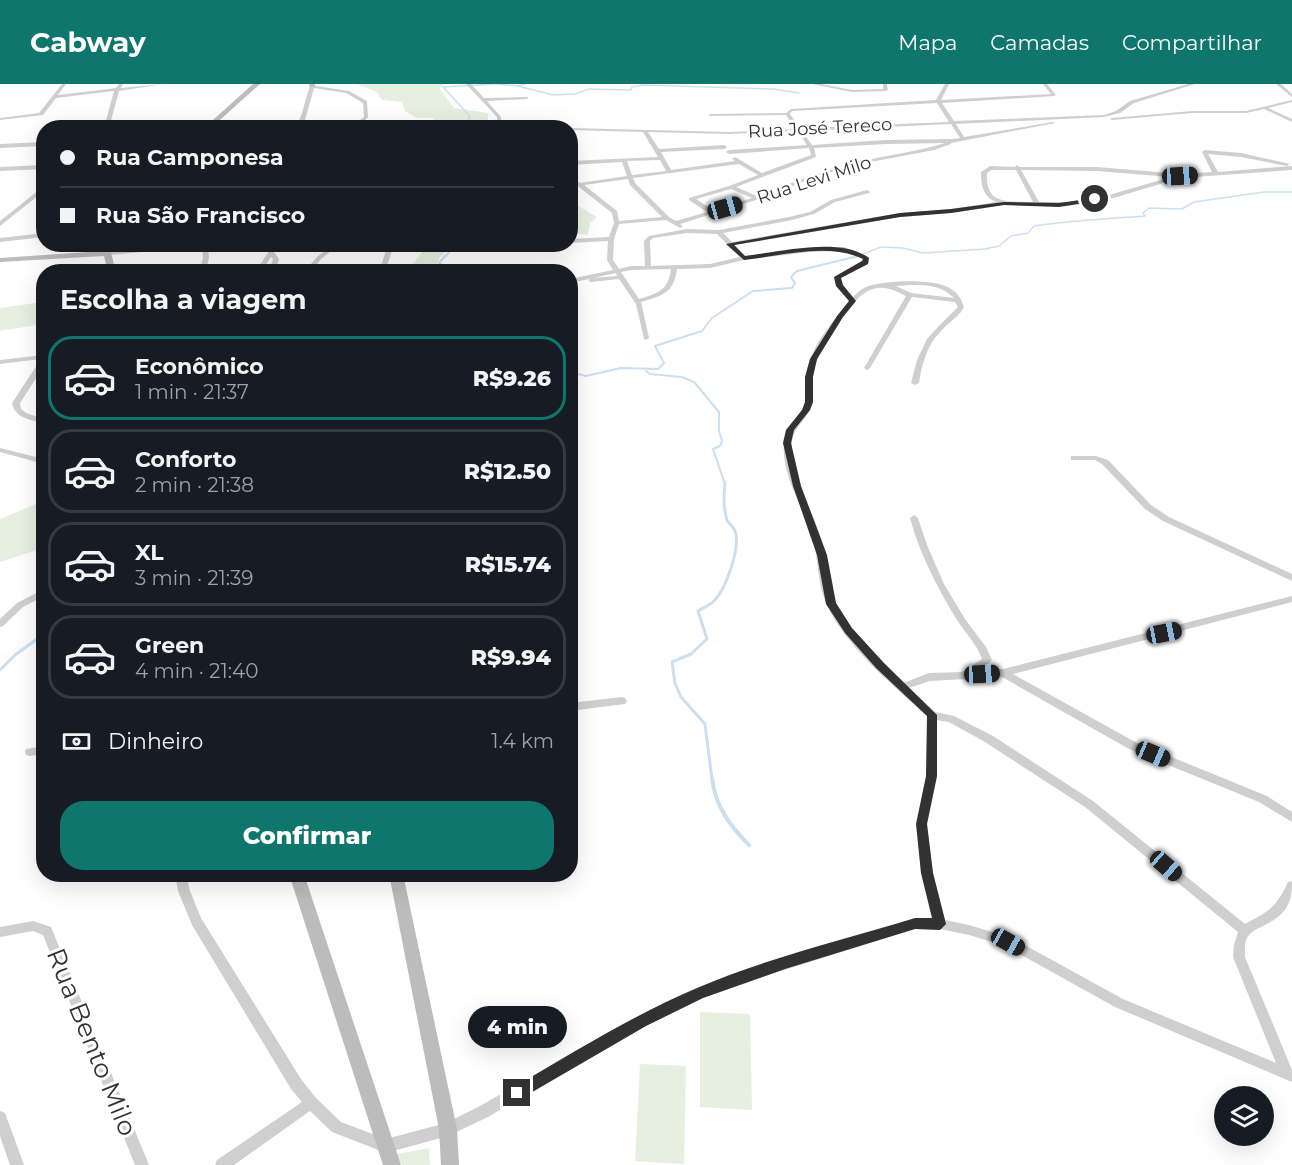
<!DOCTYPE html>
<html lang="pt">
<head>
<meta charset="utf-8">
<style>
	body { margin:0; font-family:Montserrat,sans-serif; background:#242831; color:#f1f3f6; height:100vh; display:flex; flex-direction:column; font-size:22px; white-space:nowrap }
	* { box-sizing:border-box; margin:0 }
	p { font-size:20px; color:#9ea1a6 }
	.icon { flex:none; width:33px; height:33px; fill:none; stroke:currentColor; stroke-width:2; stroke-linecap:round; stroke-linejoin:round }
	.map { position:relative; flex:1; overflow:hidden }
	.side { position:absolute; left:36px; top:180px; width:542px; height:618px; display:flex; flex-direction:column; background:#171b24; border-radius:24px; box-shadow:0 6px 24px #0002 }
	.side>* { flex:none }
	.top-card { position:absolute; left:36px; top:36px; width:542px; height:132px; border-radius:24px; box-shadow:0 6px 24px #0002; display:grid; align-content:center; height:132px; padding:0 24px; background:#171b24 }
	.buttons { position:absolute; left:1214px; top:1002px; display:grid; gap:12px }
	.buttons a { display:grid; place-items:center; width:60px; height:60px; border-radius:50%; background:#171b24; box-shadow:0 6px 24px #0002; font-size:30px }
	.end { position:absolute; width:27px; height:27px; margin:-14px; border:8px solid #323232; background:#fff; box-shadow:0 0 0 3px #fff }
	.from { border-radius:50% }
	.bubble { position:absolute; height:42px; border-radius:21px; background:#171b24; box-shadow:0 6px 24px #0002; font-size:20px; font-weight:800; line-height:42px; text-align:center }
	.car { position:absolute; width:18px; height:36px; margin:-18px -9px; border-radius:8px; box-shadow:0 0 4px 2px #0007; background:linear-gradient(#222 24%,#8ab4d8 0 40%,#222 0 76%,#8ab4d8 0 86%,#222 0) }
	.top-card b { display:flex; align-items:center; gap:21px; height:57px; font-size:22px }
	.top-card b+b { border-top:2px solid #363941 }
	.top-card i { width:15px; height:15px; background:#f1f3f6 }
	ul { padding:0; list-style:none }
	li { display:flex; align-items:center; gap:18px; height:84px; margin:0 12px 9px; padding:0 12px; border:3px solid #363941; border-radius:24px }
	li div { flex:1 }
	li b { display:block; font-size:22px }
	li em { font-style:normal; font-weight:800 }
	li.on { border-color:#0f766e }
	li>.icon { width:54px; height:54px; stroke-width:1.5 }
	h2 { padding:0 24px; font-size:27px; line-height:72px }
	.pay { display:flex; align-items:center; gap:15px; height:66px; padding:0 24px; font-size:22px }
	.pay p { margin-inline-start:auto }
	.primary-button { display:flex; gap:12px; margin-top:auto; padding:12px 24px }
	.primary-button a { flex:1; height:69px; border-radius:24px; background:#0f766e; color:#fff; font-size:24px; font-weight:800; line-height:69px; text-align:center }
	header { display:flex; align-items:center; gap:36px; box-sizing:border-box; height:84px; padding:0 30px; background:#0f766e; color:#fff }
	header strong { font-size:28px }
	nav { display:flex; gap:33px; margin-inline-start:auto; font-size:21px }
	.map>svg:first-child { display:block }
	.green { fill:#e7f0e0 }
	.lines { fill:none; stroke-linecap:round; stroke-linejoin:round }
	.stream-far3 { stroke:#ccdff0; stroke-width:1.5 }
	.stream-far2 { stroke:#ccdff0; stroke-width:2 }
	.stream-far1 { stroke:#ccdff0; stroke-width:3 }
	.stream { stroke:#ccdff0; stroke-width:4 }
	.street { fill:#cfcfcf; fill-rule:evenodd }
	.secondary { fill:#bcbcbc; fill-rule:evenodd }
	.route { fill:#323232 }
	.labels { text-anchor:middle; stroke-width:6; stroke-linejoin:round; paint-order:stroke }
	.far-street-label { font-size:18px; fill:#323232; stroke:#fff }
	.near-street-label { font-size:26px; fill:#323232; stroke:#fff }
</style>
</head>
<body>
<header>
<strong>Cabway</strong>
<nav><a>Mapa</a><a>Camadas</a><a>Compartilhar</a></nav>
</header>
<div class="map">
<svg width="1292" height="1081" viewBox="0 0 1292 1081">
	<rect width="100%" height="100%" fill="#fff"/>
	<g class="green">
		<path d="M357 0H445L439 4 454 24 488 29V36L477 43H434L438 41 433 34H417L405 27 402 18 382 16 377 8Z"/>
		<path d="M570 117 597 133 590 139 588 151 570 149Z"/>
		<path d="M433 161H472L459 167 448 165 439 174 437 180H413L423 167Z"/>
		<path d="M43 218V240L0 247V224Z"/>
		<path d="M43 417V464L0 478V435Z"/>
		<path d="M700 928 750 930 752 1026 700 1023Z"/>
		<path d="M640 980 686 982 684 1080 635 1077Z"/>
		<path d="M429 1064 430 1081H401L397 1070Z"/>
	</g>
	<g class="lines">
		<g class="stream-far3">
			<path d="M496 0 518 2 525 0"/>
			<path d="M518 2 553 11 575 10 589 5 631 6 632 3 642 1 774 5 799 9"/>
			<path d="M464 44 470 34 468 30 443 3 494 0"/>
			<path d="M444 174 451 166 463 160"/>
			<path d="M853 174 881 163 903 164 923 169 985 165 999 162 1011 152 1028 149 1034 142C1071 136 1108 135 1145 132L1143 129 1149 124 1182 125 1194 118 1264 108H1292"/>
		</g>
		<g class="stream-far2">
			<path d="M445 172 439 179C455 189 471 182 488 185L484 188"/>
			<path d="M646 287 650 290 682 293 694 298 719 328V347L722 357 720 362 713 365 725 400"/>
			<path d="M570 288 586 292 621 284 658 285 664 279 655 262 702 247 712 234 753 207 792 204 795 199 791 193 797 187 858 172"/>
		</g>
		<g class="stream-far1">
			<path d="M0 586 15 571 44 550"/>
			<path d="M712 695 705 640 681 613 675 599 672 578 691 570 707 555 698 527C703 524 710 521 714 517 726 505 741 463 735 447 734 443 729 440 727 436 723 423 724 412 725 398"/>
		</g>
		<path class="stream" d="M712 694C715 722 730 742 749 761"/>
		<g class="street">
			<path d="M62 0H66L58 11 116 4 119 0H123L121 4 164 0 119 7 109 44H104L114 7 56 14 43 31 0 36V34L39 29Z"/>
			<path d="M466 0H471L484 14 527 13 529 14 527 15 487 17 501 33 502 44H497V33Z"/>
			<path d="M812 0H821L852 6 883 5V0H887L888 6 886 7 852 8Z"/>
			<path d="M945 0H949L941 16 1051 10 1043 0H1047L1056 11 1054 12 942 19 954 37 1104 31 1116 27 1130 17 1188 0H1195L1134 19 1120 29 1104 33 956 40 964 53 1053 38 1055 39 951 59V60L934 66 860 80 819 92 759 115 680 140 683 142 680 144 666 136 619 140 614 155 613 176 619 185 631 182H645L644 157 649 152 687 145 719 146 789 133 810 128 831 116 867 106 870 108 869 109 835 118 814 130 792 136 723 149 732 158 900 129 951 125 996 118C983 112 981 102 981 88L990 82 1015 83 1017 81 1019 83H1097L1180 90 1212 88 1202 68 1205 66 1241 69 1290 80 1287 82 1241 73 1208 70 1218 88 1292 82V86L1180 94 1110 115 1067 122 1004 121 951 129 900 133 735 161 745 172 809 164 844 163 869 174 867 179 840 194 842 202 853 213C856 210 860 206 864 204 880 196 936 194 951 205 959 210 961 215 964 223L961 228C955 235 947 240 941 247 927 261 922 280 919 299L915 301 911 299 917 276 927 255 939 242 958 223 955 218 912 213 870 284 867 286 864 284 906 212C894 206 882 200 868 207 849 216 817 269 813 289 811 300 815 311 812 321 804 342 789 343 792 370 795 398 810 422 819 448 827 468 826 490 832 510 842 544 878 576 903 599L929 589 962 588 982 575C977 560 965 549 957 536 937 503 920 471 910 434L914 431 918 434 927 461 944 500 965 535 986 563 992 576 990 578 977 587 1003 585 1292 512V518L1013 590 1137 659 1267 712 1292 728V738L1259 718 1129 665 1002 593 930 597 909 604 935 628 954 632 993 652 1093 717 1245 840C1269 827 1276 824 1288 798L1292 797C1292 822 1285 831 1263 842 1257 845 1250 848 1247 854 1244 859 1245 867 1245 873L1292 986V998L1115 923 1005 862 969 851 940 845H915L765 892 703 914 645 942 488 1033 448 1052 386 1069 332 1048 310 1027 234 1081H215L217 1076 302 1018 291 1005 192 841 178 807 175 790H186L190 807 201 834 301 995 316 1014 341 1038 386 1055 446 1039 478 1023 637 934 696 905 765 880 915 835H933L921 789 917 740 927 692V632C894 602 845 562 827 521 816 497 819 469 810 445 800 417 781 389 784 358 786 342 802 334 805 318 807 309 804 300 806 291 810 263 832 238 850 217L836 202 834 193 862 177 863 175 843 167 809 168 744 176 710 184 677 185C674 209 662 212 641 218L649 254 646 256 644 255 636 220 619 195 591 198 589 197V195L570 199V195L613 186 607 176 608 157 570 159V155L609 153 614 139 612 129 570 96V91L580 99 627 92 622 78 570 81V77L658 73 643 48 570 46V44L729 48 795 45 786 31 710 32 708 31 710 30 786 29 791 25 936 16ZM937 19 949 38 800 44 790 30 792 27ZM951 40 960 54 952 55 886 56 812 61 802 47ZM797 47 807 61 729 66 726 68 729 70 809 64 811 71 762 89 735 73 732 75 735 77 671 86 661 68 724 65 727 63 724 61 659 65 648 48 729 50ZM945 59C917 68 887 71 859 78 824 86 791 99 757 112L736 103 816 73 814 64 886 60ZM660 76 666 87 632 91 627 77ZM739 80 758 91 729 102 689 114V116L707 128 676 137 669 133 635 99 633 94ZM991 86H1016L1033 118C1008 117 985 122 987 89ZM1021 86 1097 87 1171 93 1109 111 1067 118H1039ZM628 95 630 101 662 133 619 137 617 127 584 101ZM731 105 752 114 713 126 696 115ZM687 149 717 150 740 173 710 180 651 182 650 157 653 154ZM671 185C668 207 658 209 639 215L621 188 631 186ZM616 189 617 192 593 194ZM911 201C927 201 941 201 954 214L911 209 896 202ZM937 636 949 638 985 658 1085 723 1238 848 1234 861 1233 873 1276 979 1123 915 1012 854 969 841 945 836 933 789 927 740 937 692Z"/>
			<path d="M1276 0H1281L1292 10V13Z"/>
			<path d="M310 1 349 7 367 17 368 33 358 44H353L356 40 304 38 301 44H296L302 29ZM314 4 346 9 363 19 364 33 359 37 305 36Z"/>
			<path d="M1292 16V18L1268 24 1292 35V38L1264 25 1246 29H1192L1112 36 1110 35 1112 34 1192 27H1246Z"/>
			<path d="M44 58V62L0 64V60Z"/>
			<path d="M44 81V85L0 87V83Z"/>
			<path d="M44 102V107L0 142V137Z"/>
			<path d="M44 149V153L0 158V154Z"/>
			<path d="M189 160H220L208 162 209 174 205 188H199L203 174 202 163 107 171 104 169 107 167Z"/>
			<path d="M274 160H280L274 168 279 175 275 188H269L273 175 271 173 261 188H255Z"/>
			<path d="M333 160H340L321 175 311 188H304L317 173Z"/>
			<path d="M388 160H394L385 188H379Z"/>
			<path d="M44 271V282L20 319 21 325 26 329 44 335V339C30 336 15 334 12 319L41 275 0 280V276Z"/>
			<path d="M0 364 44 375V380L0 368Z"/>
			<path d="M1071 372H1096L1108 376 1151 421 1169 433 1292 490V497L1163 437 1145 425 1102 380 1095 376H1071Z"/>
			<path d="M44 505V512L23 523 3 542 0 543V535L17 519Z"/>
			<path d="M622 613 625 614 627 617 625 620 570 627V619Z"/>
			<path d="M44 662V670L30 672 26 671 25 668 26 665Z"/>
			<path d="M33 837 51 843 149 1081H135L43 851 33 847 0 853V843Z"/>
			<path d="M0 1027 5 1029 24 1081H10L0 1052Z"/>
		</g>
		<g class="secondary">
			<path d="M253 0H260L211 44H204Z"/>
			<path d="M309 0H315V2L310 3Z"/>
			<path d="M105 160 112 162 111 169 116 188H108L104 172 0 178V174L103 167Z"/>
			<path d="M289 790H304L401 1081H383Z"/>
			<path d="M389 790H403L457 1045 459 1081H441L439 1045Z"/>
		</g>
	</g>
	<path class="route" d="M1095 114 1097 117 1059 123 1004 121 951 129 900 133 734 161 745 172C780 168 840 152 869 174L868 180 841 194 843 201 856 217 843 233 817 275 813 293V318L810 326 794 346 791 359 801 402 827 471 836 519 852 544 884 579 937 631V692L927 740 933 789 946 840 940 846 915 845 785 885 703 914 646 942 522 1014 517 1016 512 1014 510 1009 512 1004C573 969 633 931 697 904 767 874 843 856 915 834H932L921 789 916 740 926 692 927 632 876 584 845 549 826 520 817 471 793 402 783 359 786 346 802 326 805 318V293L810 275 837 232 849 217 836 202 834 193 862 177 863 175C828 158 781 172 744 176L726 160 900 129 951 125 1004 118 1059 119Z"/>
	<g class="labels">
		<g class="far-street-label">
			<text transform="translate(820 44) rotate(-3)" y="6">Rua José Tereco</text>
			<text transform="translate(814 96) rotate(-18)" y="6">Rua Levi Milo</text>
		</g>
		<g class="near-street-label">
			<text transform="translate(92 958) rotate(68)" y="9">Rua Bento Milo</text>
		</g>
	</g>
</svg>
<div class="buttons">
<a><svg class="icon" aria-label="layers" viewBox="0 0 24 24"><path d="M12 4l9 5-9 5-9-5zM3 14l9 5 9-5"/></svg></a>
</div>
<i class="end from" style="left:1095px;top:115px"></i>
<i class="end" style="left:517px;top:1009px"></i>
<div class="bubble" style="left:468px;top:922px;width:99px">4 min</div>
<i class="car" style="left:1180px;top:92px;rotate:87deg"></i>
<i class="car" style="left:725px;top:124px;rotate:74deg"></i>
<i class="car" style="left:1164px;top:549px;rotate:79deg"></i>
<i class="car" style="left:982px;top:590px;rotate:87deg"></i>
<i class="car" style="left:1153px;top:670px;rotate:113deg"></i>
<i class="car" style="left:1166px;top:782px;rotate:131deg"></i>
<i class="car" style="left:1008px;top:858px;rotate:119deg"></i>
<div class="top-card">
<b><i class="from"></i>Rua Camponesa</b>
<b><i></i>Rua São Francisco</b>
</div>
<section class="side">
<h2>Escolha a viagem</h2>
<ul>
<li class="on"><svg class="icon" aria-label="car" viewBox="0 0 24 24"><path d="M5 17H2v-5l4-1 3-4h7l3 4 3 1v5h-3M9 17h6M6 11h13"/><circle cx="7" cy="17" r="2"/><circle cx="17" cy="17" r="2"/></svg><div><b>Econômico</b><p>1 min · 21:37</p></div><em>R$9.26</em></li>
<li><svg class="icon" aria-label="car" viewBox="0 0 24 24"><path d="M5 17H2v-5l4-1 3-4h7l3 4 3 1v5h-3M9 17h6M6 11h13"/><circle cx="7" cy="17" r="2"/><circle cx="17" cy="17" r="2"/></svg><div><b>Conforto</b><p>2 min · 21:38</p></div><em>R$12.50</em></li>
<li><svg class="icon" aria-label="car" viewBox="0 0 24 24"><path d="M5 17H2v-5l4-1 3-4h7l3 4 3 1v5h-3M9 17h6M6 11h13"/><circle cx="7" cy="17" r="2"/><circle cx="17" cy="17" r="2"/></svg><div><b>XL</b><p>3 min · 21:39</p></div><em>R$15.74</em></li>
<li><svg class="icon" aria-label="car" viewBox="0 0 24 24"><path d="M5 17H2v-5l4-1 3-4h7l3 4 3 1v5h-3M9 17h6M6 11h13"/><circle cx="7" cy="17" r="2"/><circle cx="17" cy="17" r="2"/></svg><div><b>Green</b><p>4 min · 21:40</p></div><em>R$9.94</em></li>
</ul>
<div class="pay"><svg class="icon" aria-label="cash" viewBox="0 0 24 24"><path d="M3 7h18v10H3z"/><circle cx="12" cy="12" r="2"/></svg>Dinheiro<p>1.4 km</p></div>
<div class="primary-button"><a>Confirmar</a></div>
</section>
</div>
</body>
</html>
